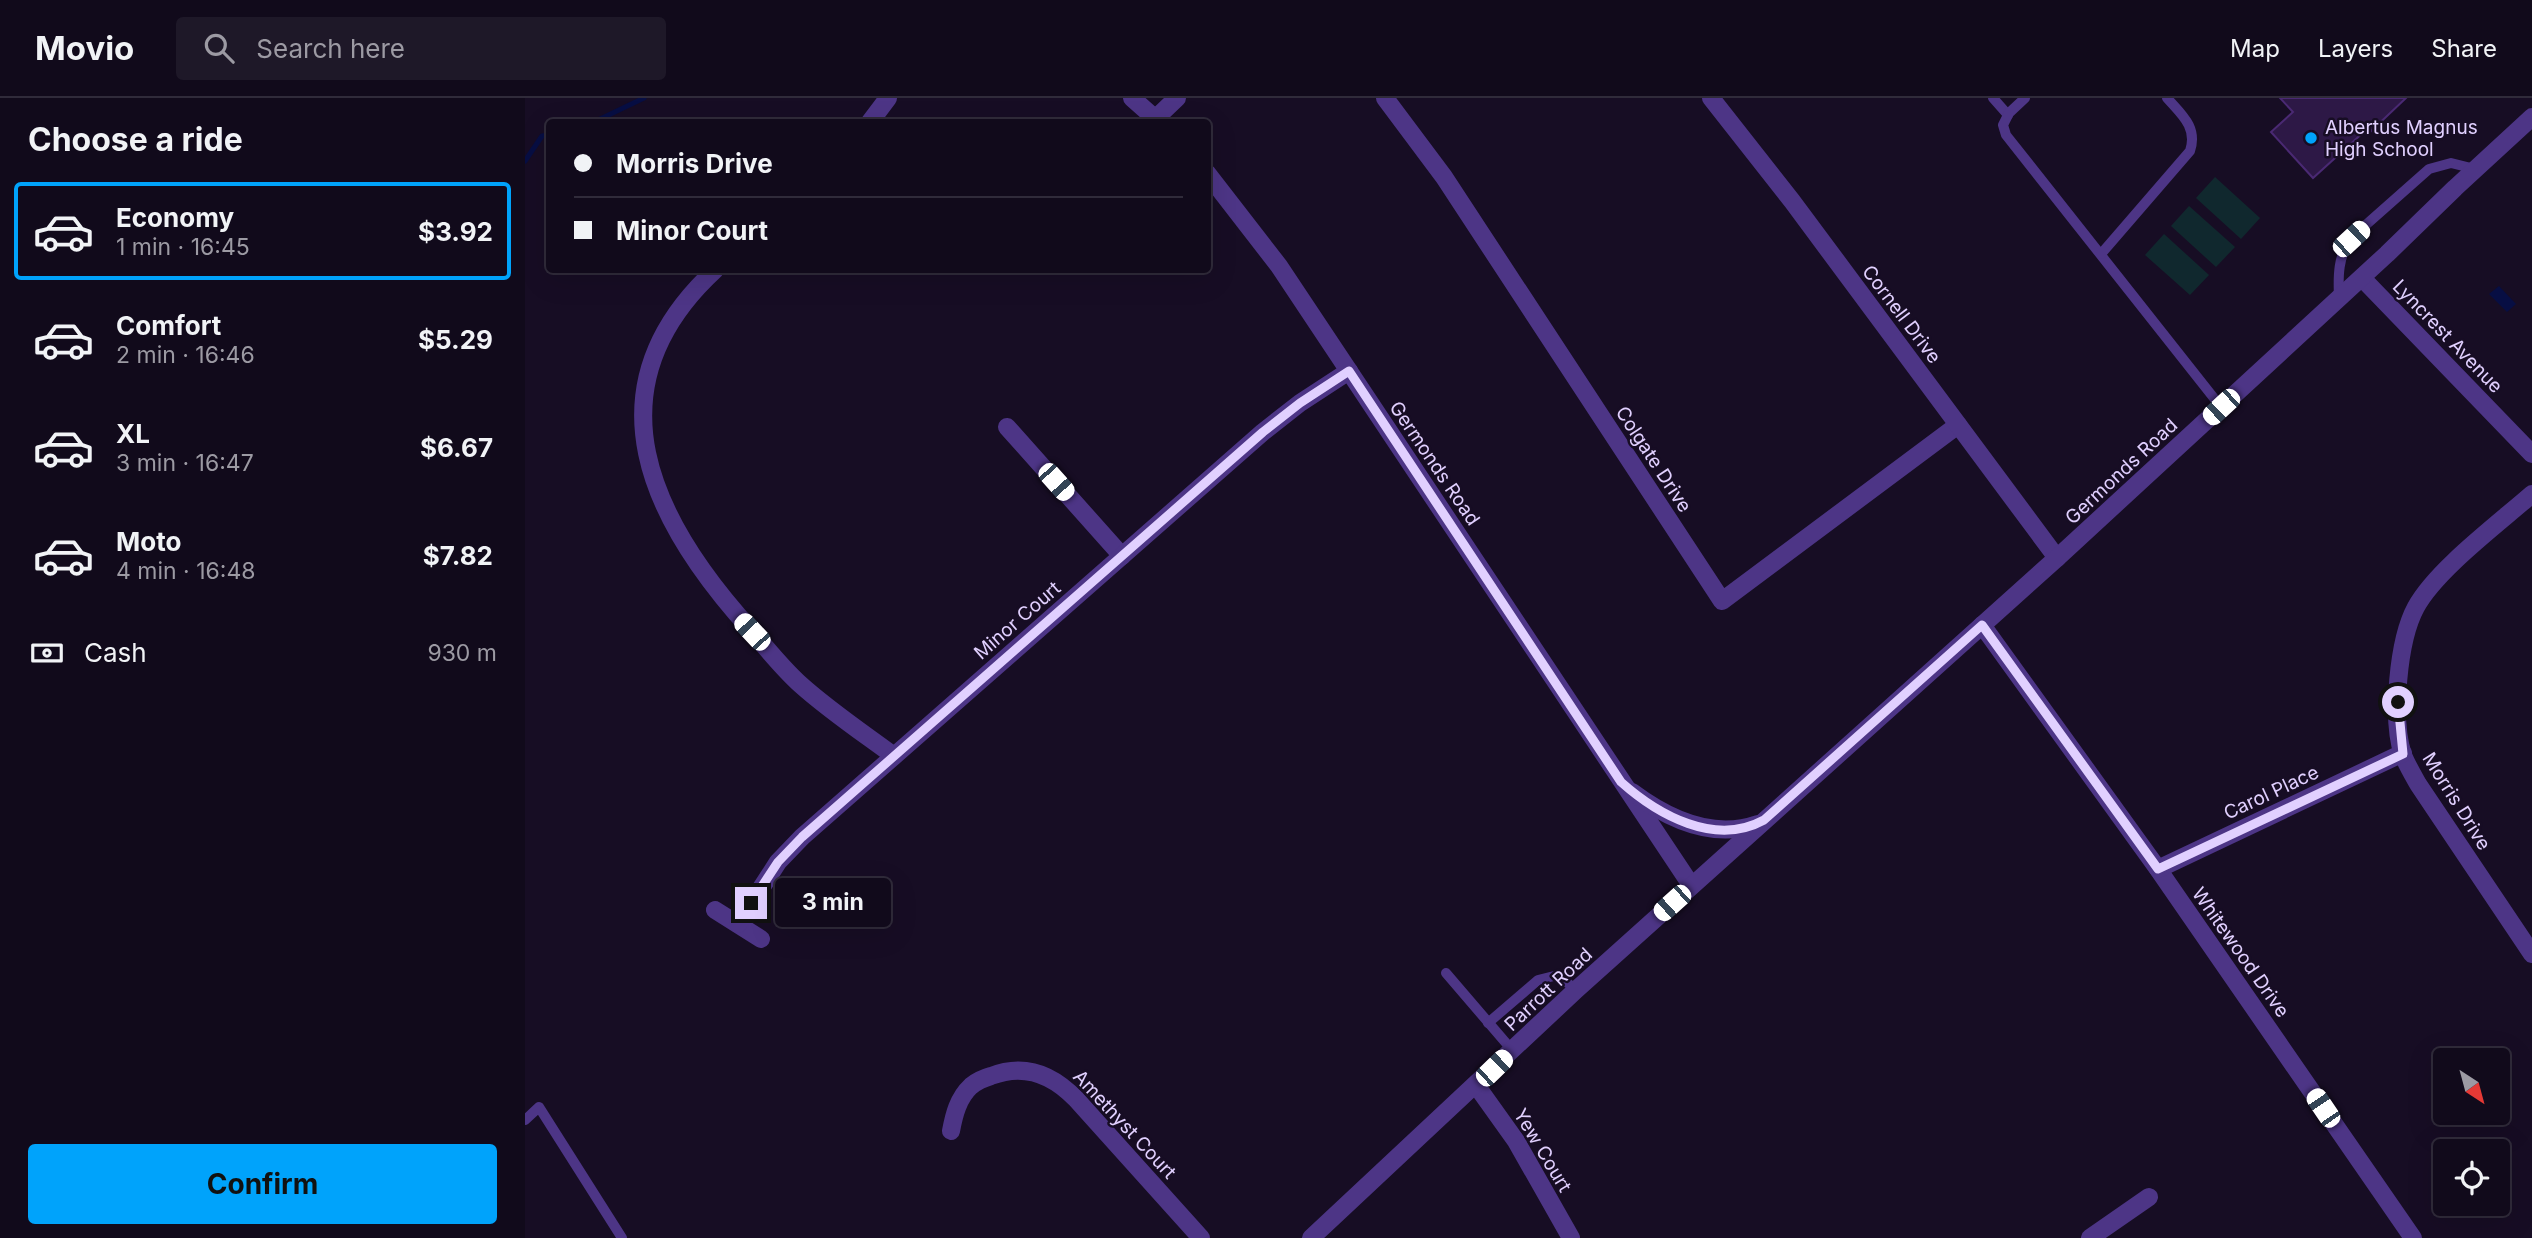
<!DOCTYPE html>
<html lang="en">
<head>
<meta charset="utf-8">
<style>
	body { margin:0; font-family:Inter,sans-serif; background:#1e1828; color:#f1f3f6; height:100vh; display:flex; flex-direction:column; font-size:26px; white-space:nowrap }
	* { box-sizing:border-box; margin:0 }
	p { font-size:23px; color:#9c9aa3 }
	.icon { flex:none; width:38px; height:38px; fill:none; stroke:currentColor; stroke-width:2; stroke-linecap:round; stroke-linejoin:round }
	.map { position:relative; flex:1; overflow:hidden }
	.panel { display:flex; flex-direction:column; background:#110a1b; width:525px }
	.panel>* { flex:none }
	.hud { position:absolute; left:21px; top:21px; width:665px; height:154px; border-radius:7px; box-shadow:0 7px 28px #0002,0 0 0 2px #302b3a; display:grid; align-content:center; height:154px; padding:0 28px; background:#110a1b }
	.needle { width:46px; rotate:144deg }
	.controls { position:absolute; left:1908px; top:950px; display:grid; gap:14px }
	.controls a { display:grid; place-items:center; width:77px; height:77px; border-radius:7px; background:#110a1b; box-shadow:0 7px 28px #0002,0 0 0 2px #302b3a; font-size:35px }
	.end { position:absolute; width:32px; height:32px; margin:-16px; border:9px solid #e1d0ff; background:#111; box-shadow:0 0 0 4px #111 }
	.from { border-radius:50% }
	.bubble { position:absolute; height:49px; border-radius:7px; background:#110a1b; box-shadow:0 7px 28px #0002,0 0 0 2px #302b3a; font-size:23px; font-weight:700; line-height:49px; text-align:center }
	.car { position:absolute; width:21px; height:42px; margin:-21px -10px; border-radius:9px; box-shadow:0 0 5px 2px #0007; background:linear-gradient(#fff 24%,#345 0 40%,#fff 0 76%,#345 0 86%,#fff 0) }
	.hud b { display:flex; align-items:center; gap:24px; height:66px; font-size:26px }
	.hud b+b { border-top:2px solid #302b3a }
	.hud i { width:18px; height:18px; background:#f1f3f6 }
	ul { padding:0; list-style:none }
	li { display:flex; align-items:center; gap:21px; height:98px; margin:0 14px 10px; padding:0 14px; border:4px solid transparent; border-radius:7px }
	li div { flex:1 }
	li b { display:block; font-size:26px }
	li em { font-style:normal; font-weight:700 }
	li.current { border-color:#00a3fb }
	li>.icon { width:63px; height:63px; stroke-width:1.5 }
	h2 { padding:0 28px; font-size:32px; line-height:84px }
	.pay { display:flex; align-items:center; gap:18px; height:77px; padding:0 28px; font-size:26px }
	.pay p { margin-inline-start:auto }
	.button { display:flex; gap:14px; margin-top:auto; padding:14px 28px }
	.button a { flex:1; height:80px; border-radius:7px; background:#00a3fb; color:#111; font-size:28px; font-weight:700; line-height:80px; text-align:center }
	header { display:flex; align-items:center; gap:42px; box-sizing:border-box; height:98px; padding:0 35px; background:#110a1b; border-bottom:2px solid #302b3a }
	header strong { font-size:33px }
	nav { display:flex; gap:38px; margin-inline-start:auto; font-size:24px }
	.search { width:490px; height:63px; background:#1e1828; display:flex; align-items:center; gap:18px; box-sizing:border-box; padding:0 24px; border-radius:7px; color:#9c9aa3; font-size:26px }
	main { display:flex; flex:1; min-height:0 }
	.map>svg:first-child { display:block }
	.green { fill:#10282e }
	.water { fill:#070e43 }
	.lines { fill:none; stroke-linecap:round; stroke-linejoin:round }
	.stream { stroke:#070e43; stroke-width:5 }
	.building { fill:#2d1846; stroke:#4a2973; stroke-width:2 }
	.service { stroke:#4d3586; stroke-width:10 }
	.minor { stroke:#4d3586; stroke-width:18 }
	.tertiary { stroke:#4d3586; stroke-width:18 }
	.route { stroke:#e1d0ff; stroke-width:9 }
	.poi-dot { fill:#00a3fb; stroke:#170d24; stroke-width:2.5 }
	.labels { text-anchor:middle; stroke-width:5; stroke-linejoin:round; paint-order:stroke }
	.poi-label { font-size:19px; fill:#e1d0ff; stroke:#170d24; text-anchor:start }
	.street-label { font-size:19px; fill:#e1d0ff; stroke:#170d24 }
</style>
</head>
<body>
<header>
<strong>Movio</strong>
<div class="search"><svg class="icon" aria-label="search" viewBox="0 0 24 24"><circle cx="10" cy="10" r="6"/><path d="M15 15l6 6"/></svg>Search here</div>
<nav><a>Map</a><a>Layers</a><a>Share</a></nav>
</header>
<main>
<section class="panel">
<h2>Choose a ride</h2>
<ul>
<li class="current"><svg class="icon" aria-label="car" viewBox="0 0 24 24"><path d="M5 17H2v-5l4-1 3-4h7l3 4 3 1v5h-3M9 17h6M6 11h13"/><circle cx="7" cy="17" r="2"/><circle cx="17" cy="17" r="2"/></svg><div><b>Economy</b><p>1 min · 16:45</p></div><em>$3.92</em></li>
<li><svg class="icon" aria-label="car" viewBox="0 0 24 24"><path d="M5 17H2v-5l4-1 3-4h7l3 4 3 1v5h-3M9 17h6M6 11h13"/><circle cx="7" cy="17" r="2"/><circle cx="17" cy="17" r="2"/></svg><div><b>Comfort</b><p>2 min · 16:46</p></div><em>$5.29</em></li>
<li><svg class="icon" aria-label="car" viewBox="0 0 24 24"><path d="M5 17H2v-5l4-1 3-4h7l3 4 3 1v5h-3M9 17h6M6 11h13"/><circle cx="7" cy="17" r="2"/><circle cx="17" cy="17" r="2"/></svg><div><b>XL</b><p>3 min · 16:47</p></div><em>$6.67</em></li>
<li><svg class="icon" aria-label="car" viewBox="0 0 24 24"><path d="M5 17H2v-5l4-1 3-4h7l3 4 3 1v5h-3M9 17h6M6 11h13"/><circle cx="7" cy="17" r="2"/><circle cx="17" cy="17" r="2"/></svg><div><b>Moto</b><p>4 min · 16:48</p></div><em>$7.82</em></li>
</ul>
<div class="pay"><svg class="icon" aria-label="cash" viewBox="0 0 24 24"><path d="M3 7h18v10H3z"/><circle cx="12" cy="12" r="2"/></svg>Cash<p>930 m</p></div>
<div class="button"><a>Confirm</a></div>
</section>
<div class="map">
<svg width="2007" height="1140" viewBox="0 0 2007 1140">
	<rect width="100%" height="100%" fill="#170d24"/>
	<g class="green">
		<path d="M1690 79 1735 120 1716 141 1671 100Z"/>
		<path d="M1664 108 1710 149 1691 169 1646 128Z"/>
		<path d="M1639 136 1684 177 1665 197 1620 157Z"/>
	</g>
	<path class="water" d="M1974 188 1991 206 1982 214 1964 196Z"/>
	<g class="lines">
		<g class="stream">
			<path d="M69 24 119 0"/>
			<path d="M0 63 17 38 24 37"/>
		</g>
	</g>
	<path class="building" d="M1755 0H1881L1844 35 1841 32 1788 80 1746 34 1768 14Z"/>
	<g class="lines">
		<g class="service">
			<path d="M1468 0 1483 17"/>
			<path d="M1500 0 1484 15 1478 27 1481 37 1696 309"/>
			<path d="M1576 156 1665 53C1673 29 1656 16 1642 0"/>
			<path d="M1814 199C1813 178 1813 158 1826 140L1904 71 1926 65 1950 71"/>
			<path d="M921 875 987 952"/>
			<path d="M963 925 1013 882 1033 877 1051 892"/>
			<path d="M0 1022 14 1009 97 1140"/>
		</g>
		<g class="minor">
			<path d="M860 0 919 79 1197 503 1433 327"/>
			<path d="M1186 0 1267 103 1532 460"/>
			<path d="M630 21 652 0"/>
			<path d="M345 24 363 0"/>
			<path d="M190 172C61 291 126 422 226 532 242 551 258 571 276 587 305 613 338 635 369 658"/>
			<path d="M1837 180 2007 356"/>
			<path d="M482 329 597 458"/>
			<path d="M2007 396C1974 425 1911 472 1891 509 1873 542 1866 621 1878 657 1882 667 1888 677 1893 686L2007 856"/>
			<path d="M1457 527 1633 771 1888 1140"/>
			<path d="M1633 771 1878 655"/>
			<path d="M190 812 236 841"/>
			<path d="M213 826 253 764 277 739 738 334 775 305 824 273"/>
			<path d="M951 987 991 1043 1046 1140"/>
			<path d="M426 1033C429 1017 433 1000 446 988 452 983 459 980 466 978 499 965 527 976 551 1001L676 1140"/>
			<path d="M1565 1140 1624 1099"/>
		</g>
		<g class="tertiary">
			<path d="M607 0 634 24"/>
			<path d="M682 75 754 168 1166 787"/>
			<path d="M1107 694C1143 721 1187 742 1233 726"/>
			<path d="M786 1140 1051 892 1532 460 1862 156 1930 90 2007 19"/>
		</g>
	</g>
	<g class="lines">
		<path class="route" d="M226 805 253 764 277 739 738 334 775 305 824 273 1096 684C1133 717 1190 749 1239 722L1457 527 1633 771 1878 656 1873 604"/>
	</g>
	<circle class="poi-dot" cx="1786" cy="40" r="7"/>
	<g class="labels">
		<g class="poi-label">
			<text x="1800" y="36">Albertus Magnus<tspan x="1800" dy="22">High School</tspan></text>
		</g>
		<g class="street-label">
			<text transform="translate(1377 216) rotate(53)" y="7">Cornell Drive</text>
			<text transform="translate(1923 238) rotate(46)" y="7">Lyncrest Avenue</text>
			<text transform="translate(1129 361) rotate(57)" y="7">Colgate Drive</text>
			<text transform="translate(910 365) rotate(56)" y="7">Germonds Road</text>
			<text transform="translate(1596 373) rotate(-43)" y="7">Germonds Road</text>
			<text transform="translate(492 522) rotate(-41)" y="7">Minor Court</text>
			<text transform="translate(1746 694) rotate(-25)" y="7">Carol Place</text>
			<text transform="translate(1932 703) rotate(58)" y="7">Morris Drive</text>
			<text transform="translate(1716 854) rotate(55)" y="7">Whitewood Drive</text>
			<text transform="translate(1023 891) rotate(-43)" y="7">Parrott Road</text>
			<text transform="translate(600 1026) rotate(47)" y="7">Amethyst Court</text>
			<text transform="translate(1018 1052) rotate(59)" y="7">Yew Court</text>
		</g>
	</g>
</svg>
<div class="controls">
<a><svg class="needle" viewBox="-14 -14 28 28"><path d="M0-13l5 13h-10z" fill="#e53935"/><path d="M0 13l5-13h-10z" fill="#9c9aa3"/></svg></a>
<a><svg class="icon" aria-label="locate" viewBox="0 0 24 24"><circle cx="12" cy="12" r="6"/><path d="M12 2v4M12 18v4M2 12h4M18 12h4"/></svg></a>
</div>
<i class="end from" style="left:1873px;top:604px"></i>
<i class="end" style="left:226px;top:805px"></i>
<div class="bubble" style="left:250px;top:780px;width:116px">3 min</div>
<i class="car" style="left:1826px;top:141px;rotate:47deg"></i>
<i class="car" style="left:1696px;top:309px;rotate:227deg"></i>
<i class="car" style="left:531px;top:384px;rotate:138deg"></i>
<i class="car" style="left:227px;top:534px;rotate:317deg"></i>
<i class="car" style="left:1147px;top:805px;rotate:228deg"></i>
<i class="car" style="left:969px;top:970px;rotate:46deg"></i>
<i class="car" style="left:1798px;top:1010px;rotate:326deg"></i>
<div class="hud">
<b><i class="from"></i>Morris Drive</b>
<b><i></i>Minor Court</b>
</div>
</div>
</main>
</body>
</html>
